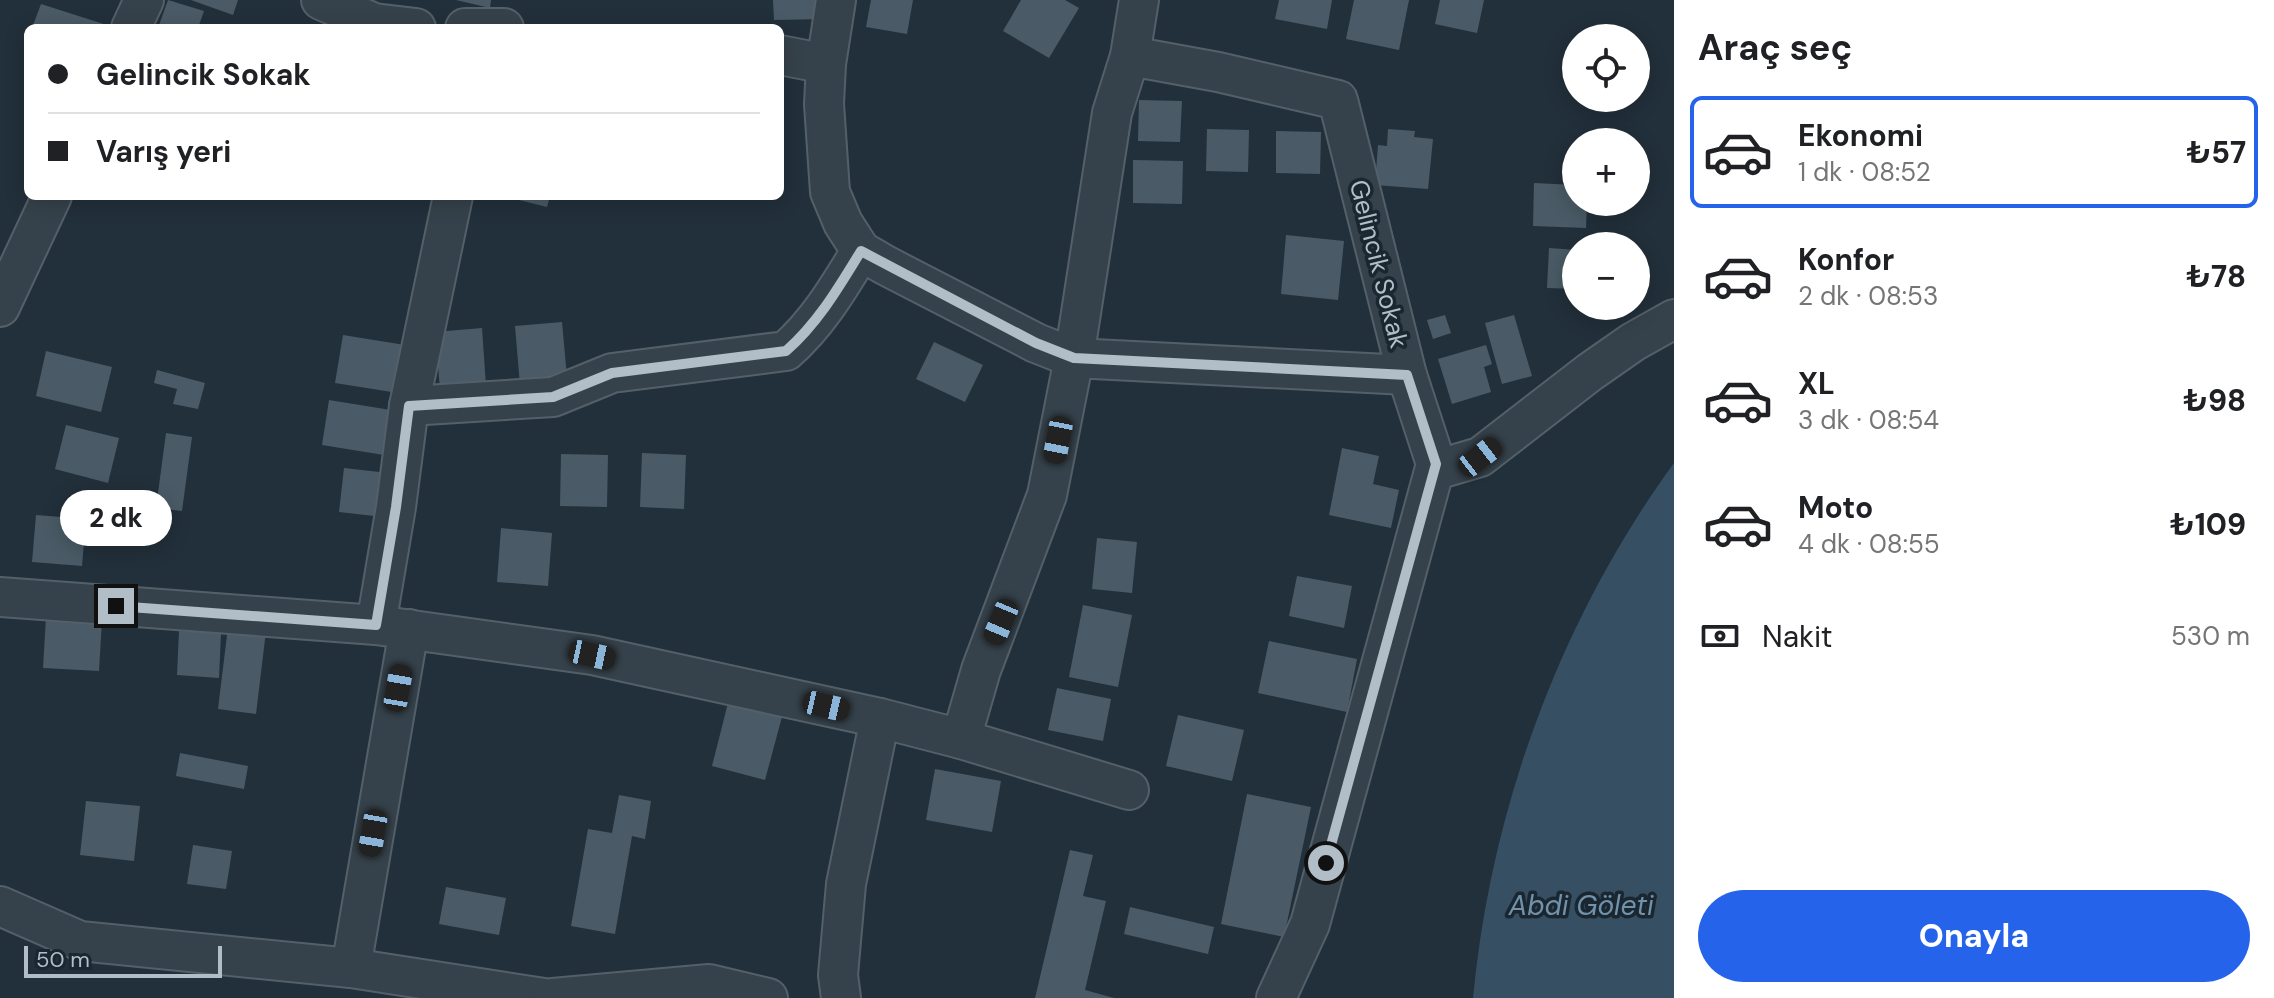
<!DOCTYPE html>
<html lang="tr">
<head>
<meta charset="utf-8">
<style>
	body { margin:0; font-family:"DM Sans",sans-serif; background:#f6f6f6; color:#202124; height:100vh; display:flex; flex-direction:column; font-size:30px; white-space:nowrap }
	* { box-sizing:border-box; margin:0 }
	p { font-size:26px; color:#757577 }
	.icon { flex:none; width:44px; height:44px; fill:none; stroke:currentColor; stroke-width:2; stroke-linecap:round; stroke-linejoin:round }
	.map { position:relative; flex:1; overflow:hidden }
	.panel { display:flex; flex-direction:column; background:#fff; width:600px }
	.panel>* { flex:none }
	.hud { position:absolute; left:24px; top:24px; width:760px; height:176px; border-radius:12px; box-shadow:0 4px 20px #0003; display:grid; align-content:center; height:176px; padding:0 24px; background:#fff }
	.tools { position:absolute; left:1562px; top:24px; display:grid; gap:16px }
	.tools a { display:grid; place-items:center; width:88px; height:88px; border-radius:50%; background:#fff; box-shadow:0 4px 20px #0003; font-size:40px }
	.scale { position:absolute; left:24px; bottom:20px; width:198px; box-sizing:border-box; padding-left:8px; border:4px solid #b1bdc7; border-top:0; font-size:22px; line-height:28px; white-space:nowrap; color:#b1bdc7; -webkit-text-stroke:6px #1b2730; paint-order:stroke }
	.end { position:absolute; width:36px; height:36px; margin:-18px; border:10px solid #b1bdc7; background:#111; box-shadow:0 0 0 4px #111 }
	.from { border-radius:50% }
	.bubble { position:absolute; height:56px; border-radius:28px; background:#fff; box-shadow:0 4px 20px #0003; font-size:26px; font-weight:800; line-height:56px; text-align:center }
	.car { position:absolute; width:24px; height:48px; margin:-24px -12px; border-radius:10px; box-shadow:0 0 6px 2px #0007; background:linear-gradient(#222 24%,#8ab4d8 0 40%,#222 0 76%,#8ab4d8 0 86%,#222 0) }
	.hud b { display:flex; align-items:center; gap:28px; height:76px; font-size:30px }
	.hud b+b { border-top:2px solid #e0e0e0 }
	.hud i { width:20px; height:20px; background:#202124 }
	ul { padding:0; list-style:none }
	li { display:flex; align-items:center; gap:24px; height:112px; margin:0 16px 12px; padding:0 8px; border:4px solid transparent; border-radius:12px }
	li div { flex:1 }
	li b { display:block; font-size:30px }
	li em { font-style:normal; font-weight:800 }
	li.current { border-color:#2563eb }
	li>.icon { width:72px; height:72px; stroke-width:1.5 }
	h2 { padding:0 24px; font-size:36px; line-height:96px }
	.pay { display:flex; align-items:center; gap:20px; height:88px; padding:0 24px; font-size:30px }
	.pay p { margin-inline-start:auto }
	.button { display:flex; gap:16px; margin-top:auto; padding:16px 24px }
	.button a { flex:1; height:92px; border-radius:48px; background:#2563eb; color:#fff; font-size:32px; font-weight:800; line-height:92px; text-align:center }
	main { display:flex; flex:1; min-height:0 }
	.map>svg:first-child { display:block }
	.water { fill:#364f62 }
	.building { fill:#4a5b67 }
	.lines { fill:none; stroke-linecap:round; stroke-linejoin:round }
	.minor-casing { stroke:#546069; stroke-width:42 }
	.minor { stroke:#36424b; stroke-width:38 }
	.route { stroke:#b1bdc7; stroke-width:10 }
	.labels { text-anchor:middle; stroke-width:7; stroke-linejoin:round; paint-order:stroke }
	.street-label { font-size:26px; fill:#b1bdc7; stroke:#1b2730 }
	.water-label { font-size:28px; font-style:italic; fill:#7192aa; stroke:#1b2730 }
</style>
</head>
<body>
<main>
<div class="map">
<svg width="1674" height="998" viewBox="0 0 1674 998">
	<rect width="100%" height="100%" fill="#22303b"/>
	<path class="water" d="M1674 463V998H1473C1491 807 1561 618 1674 463Z"/>
	<g class="building">
		<path d="M168 0 204 11 198 28H158Z"/>
		<path d="M191 0H238L233 15Z"/>
		<path d="M456 0H491L490 8Z"/>
		<path d="M773 0H826L823 19 774 20Z"/>
		<path d="M871 0H913L907 34 866 27Z"/>
		<path d="M1021 0H1065L1079 8 1049 58 1003 31Z"/>
		<path d="M1279 0H1332L1327 29 1275 19Z"/>
		<path d="M1354 0H1409L1399 50 1346 39Z"/>
		<path d="M1440 0H1484L1477 33 1435 24Z"/>
		<path d="M41 4 113 27V28H32Z"/>
		<path d="M1139 100 1182 101 1180 142 1138 141Z"/>
		<path d="M1207 129 1249 130 1248 172 1206 171Z"/>
		<path d="M1388 129 1415 131 1414 137 1433 139 1428 189 1375 185 1378 145 1387 146Z"/>
		<path d="M1276 131 1321 132 1320 174 1276 173Z"/>
		<path d="M1133 160 1183 161 1182 204 1133 203Z"/>
		<path d="M1534 183 1576 185V202H1587L1586 228 1533 226Z"/>
		<path d="M503 196H550L547 207Z"/>
		<path d="M1286 235 1344 241 1338 300 1281 294Z"/>
		<path d="M1549 248 1576 250V289L1547 288Z"/>
		<path d="M1445 315 1451 333 1433 339 1427 320Z"/>
		<path d="M1514 315 1532 376 1502 384 1485 323Z"/>
		<path d="M562 322 567 377 549 378V383L520 385 515 326Z"/>
		<path d="M482 328 486 386 440 389 435 332Z"/>
		<path d="M343 335 405 345 398 393 335 383Z"/>
		<path d="M934 342 983 365 965 402 916 379Z"/>
		<path d="M1486 345 1492 364 1484 367 1491 392 1452 404 1438 359Z"/>
		<path d="M46 351 112 367 101 412 36 396Z"/>
		<path d="M157 370 205 383 198 409 173 404 177 389 154 383Z"/>
		<path d="M329 400 397 411 390 456 322 445Z"/>
		<path d="M66 425 119 438 108 483 55 469Z"/>
		<path d="M166 433 192 437 182 511 156 508Z"/>
		<path d="M1342 448 1379 456 1373 484 1399 490 1391 528 1329 515Z"/>
		<path d="M642 453 686 455 684 509 640 507Z"/>
		<path d="M561 454 608 455 607 507 560 506Z"/>
		<path d="M344 468 388 473 383 517 339 512Z"/>
		<path d="M36 515 86 519 82 566 32 562Z"/>
		<path d="M501 528 552 533 548 586 497 582Z"/>
		<path d="M1097 538 1137 542 1132 593 1092 589Z"/>
		<path d="M1297 576 1352 586 1344 628 1289 616Z"/>
		<path d="M1083 605 1132 615 1118 687 1069 677Z"/>
		<path d="M46 617 102 620 99 671 43 668Z"/>
		<path d="M228 627 266 631 256 714 218 709Z"/>
		<path d="M179 631 221 633 219 678 177 675Z"/>
		<path d="M1269 641 1357 659 1347 712 1258 693Z"/>
		<path d="M1057 688 1111 699 1103 741 1048 730Z"/>
		<path d="M729 699 783 713 765 780 712 766Z"/>
		<path d="M1178 715 1244 730 1232 781 1166 766Z"/>
		<path d="M180 753 248 766 244 789 176 776Z"/>
		<path d="M935 769 1001 781 992 832 926 820Z"/>
		<path d="M1247 794 1311 807 1284 937 1221 924Z"/>
		<path d="M619 795 651 801 645 839 632 836 615 934 571 926 588 829 612 833Z"/>
		<path d="M86 801 140 806 134 861 80 855Z"/>
		<path d="M193 845 232 851 226 889 187 884Z"/>
		<path d="M1070 850 1093 855 1083 896 1106 901 1085 990 1114 998H1035Z"/>
		<path d="M446 887 506 898 499 935 439 924Z"/>
		<path d="M1130 907 1214 927 1208 954 1124 934Z"/>
	</g>
	<g class="lines">
		<g class="minor-casing">
			<g id="minor">
				<path d="M321 0 374 23 416 28"/>
				<path d="M836 0 826 64 824 104 830 192 843 223 861 251 885 265 1036 343 1074 358 1407 375"/>
				<path d="M131 28 144 0"/>
				<path d="M465 28H504"/>
				<path d="M780 55 826 64"/>
				<path d="M1130 56 1218 72 1338 100 1407 375 1436 464 1310 924 1276 998"/>
				<path d="M0 307 52 196"/>
				<path d="M409 406 453 196"/>
				<path d="M1436 464 1446 467 1480 457 1590 372 1633 342 1674 319"/>
				<path d="M0 597 376 625 592 655 880 718 961 739 1129 790"/>
				<path d="M376 625 396 507 409 406 553 397 612 373 786 351C818 323 839 287 861 251"/>
				<path d="M961 739 981 670 1047 495 1074 358 1112 113 1130 56 1139 0"/>
				<path d="M0 906 80 941 351 968 544 998"/>
				<path d="M351 968 409 629"/>
				<path d="M553 998 709 984 768 998"/>
				<path d="M841 998 838 975 846 884 880 718"/>
			</g>
		</g>
		<use href="#minor" class="minor"/>
	</g>
	<g class="lines">
		<path class="route" d="M116 606 376 625 396 507 409 406 553 397 612 373 786 351C818 323 839 287 861 251L1036 343 1074 358 1407 375 1436 464 1326 863"/>
	</g>
	<g class="labels">
		<g class="street-label">
			<text transform="translate(1379 264) rotate(76)" y="9">Gelincik Sokak</text>
		</g>
		<g class="water-label">
			<text x="1581" y="915">Abdi Göleti</text>
		</g>
	</g>
</svg>
<div class="tools">
<a><svg class="icon" aria-label="locate" viewBox="0 0 24 24"><circle cx="12" cy="12" r="6"/><path d="M12 2v4M12 18v4M2 12h4M18 12h4"/></svg></a>
<a>+</a>
<a>−</a>
</div>
<div class="scale">50 m</div>
<i class="end from" style="left:1326px;top:863px"></i>
<i class="end" style="left:116px;top:606px"></i>
<div class="bubble" style="left:60px;top:490px;width:112px">2 dk</div>
<i class="car" style="left:1058px;top:440px;rotate:191deg"></i>
<i class="car" style="left:1480px;top:457px;rotate:52deg"></i>
<i class="car" style="left:1001px;top:622px;rotate:203deg"></i>
<i class="car" style="left:592px;top:655px;rotate:102deg"></i>
<i class="car" style="left:398px;top:688px;rotate:10deg"></i>
<i class="car" style="left:826px;top:706px;rotate:103deg"></i>
<i class="car" style="left:373px;top:833px;rotate:190deg"></i>
<div class="hud">
<b><i class="from"></i>Gelincik Sokak</b>
<b><i></i>Varış yeri</b>
</div>
</div>
<section class="panel">
<h2>Araç seç</h2>
<ul>
<li class="current"><svg class="icon" aria-label="car" viewBox="0 0 24 24"><path d="M5 17H2v-5l4-1 3-4h7l3 4 3 1v5h-3M9 17h6M6 11h13"/><circle cx="7" cy="17" r="2"/><circle cx="17" cy="17" r="2"/></svg><div><b>Ekonomi</b><p>1 dk · 08:52</p></div><em>₺57</em></li>
<li><svg class="icon" aria-label="car" viewBox="0 0 24 24"><path d="M5 17H2v-5l4-1 3-4h7l3 4 3 1v5h-3M9 17h6M6 11h13"/><circle cx="7" cy="17" r="2"/><circle cx="17" cy="17" r="2"/></svg><div><b>Konfor</b><p>2 dk · 08:53</p></div><em>₺78</em></li>
<li><svg class="icon" aria-label="car" viewBox="0 0 24 24"><path d="M5 17H2v-5l4-1 3-4h7l3 4 3 1v5h-3M9 17h6M6 11h13"/><circle cx="7" cy="17" r="2"/><circle cx="17" cy="17" r="2"/></svg><div><b>XL</b><p>3 dk · 08:54</p></div><em>₺98</em></li>
<li><svg class="icon" aria-label="car" viewBox="0 0 24 24"><path d="M5 17H2v-5l4-1 3-4h7l3 4 3 1v5h-3M9 17h6M6 11h13"/><circle cx="7" cy="17" r="2"/><circle cx="17" cy="17" r="2"/></svg><div><b>Moto</b><p>4 dk · 08:55</p></div><em>₺109</em></li>
</ul>
<div class="pay"><svg class="icon" aria-label="cash" viewBox="0 0 24 24"><path d="M3 7h18v10H3z"/><circle cx="12" cy="12" r="2"/></svg>Nakit<p>530 m</p></div>
<div class="button"><a>Onayla</a></div>
</section>
</main>
</body>
</html>
